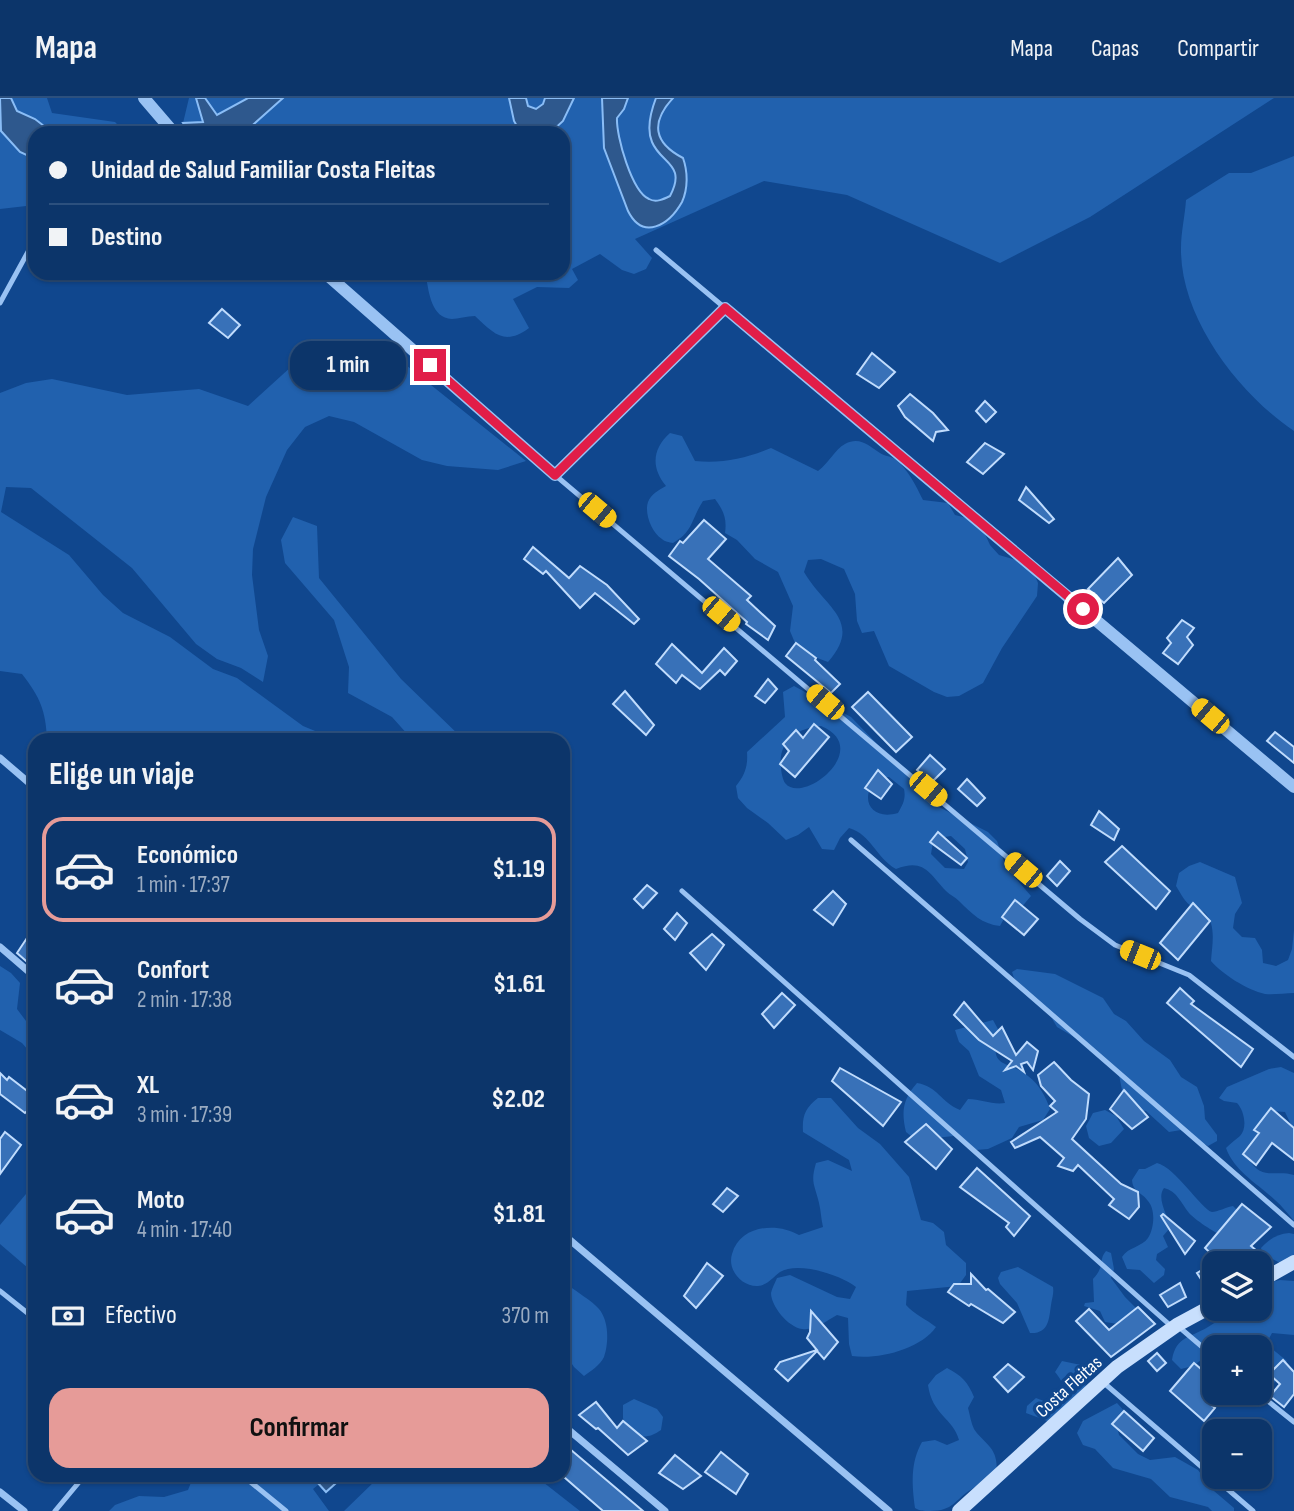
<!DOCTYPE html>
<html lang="es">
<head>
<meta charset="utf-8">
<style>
	body { margin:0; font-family:"Sofia Sans Condensed",sans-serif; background:#153d70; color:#f1f3f6; height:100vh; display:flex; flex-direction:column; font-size:26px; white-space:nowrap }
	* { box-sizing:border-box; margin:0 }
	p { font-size:23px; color:#9aabc1 }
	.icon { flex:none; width:38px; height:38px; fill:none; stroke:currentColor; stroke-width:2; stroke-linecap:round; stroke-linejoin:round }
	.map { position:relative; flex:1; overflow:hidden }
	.details { position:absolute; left:28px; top:635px; width:542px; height:749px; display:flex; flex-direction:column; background:#0c356a; border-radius:21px; box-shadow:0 2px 5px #0004,0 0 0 2px #2c507e }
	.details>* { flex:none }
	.hud { position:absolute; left:28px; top:28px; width:542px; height:154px; border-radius:21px; box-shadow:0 2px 5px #0004,0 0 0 2px #2c507e; display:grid; align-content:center; height:154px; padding:0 21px; background:#0c356a }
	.controls { position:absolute; left:1202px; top:1153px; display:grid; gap:14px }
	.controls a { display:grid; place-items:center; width:70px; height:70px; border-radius:14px; background:#0c356a; box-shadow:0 2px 5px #0004,0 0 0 2px #2c507e; font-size:35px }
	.end { position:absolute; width:32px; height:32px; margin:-16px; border:9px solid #e11d48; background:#fff; box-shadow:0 0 0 4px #fff }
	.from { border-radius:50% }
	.bubble { position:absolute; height:49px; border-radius:21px; background:#0c356a; box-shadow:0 2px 5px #0004,0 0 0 2px #2c507e; font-size:23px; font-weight:700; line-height:49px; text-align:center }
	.car { position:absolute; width:21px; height:42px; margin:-21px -10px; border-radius:9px; box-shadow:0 0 5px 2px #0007; background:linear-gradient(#f5c518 24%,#345 0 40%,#f5c518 0 76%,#345 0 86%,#f5c518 0) }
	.hud b { display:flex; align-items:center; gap:24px; height:66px; font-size:26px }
	.hud b+b { border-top:2px solid #2c507e }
	.hud i { width:18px; height:18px; background:#f1f3f6 }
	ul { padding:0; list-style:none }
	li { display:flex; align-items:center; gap:21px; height:105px; margin:0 14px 10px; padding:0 7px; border:4px solid transparent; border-radius:21px }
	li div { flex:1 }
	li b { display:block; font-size:26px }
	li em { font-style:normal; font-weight:700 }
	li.current { border-color:#e69b98 }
	li>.icon { width:63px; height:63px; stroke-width:1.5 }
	h2 { padding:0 21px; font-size:32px; line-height:84px }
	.pay { display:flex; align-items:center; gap:18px; height:77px; padding:0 21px; font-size:26px }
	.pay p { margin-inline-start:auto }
	.primary-button { display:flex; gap:14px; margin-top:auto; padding:14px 21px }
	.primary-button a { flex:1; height:80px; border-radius:21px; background:#e69b98; color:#111; font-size:28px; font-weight:700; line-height:80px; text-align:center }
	header { display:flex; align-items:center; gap:42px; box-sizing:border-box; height:98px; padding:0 35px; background:#0c356a; border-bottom:2px solid #2c507e }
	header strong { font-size:33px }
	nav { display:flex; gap:38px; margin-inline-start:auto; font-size:24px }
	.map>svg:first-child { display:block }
	.green { fill:#2161ae; fill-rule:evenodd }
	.water { fill:#2e588d; stroke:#8abdf6; stroke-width:2 }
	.building { fill:#3871b8; stroke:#c0dcfd; stroke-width:2 }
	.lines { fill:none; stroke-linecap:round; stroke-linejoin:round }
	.service { stroke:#99c2f3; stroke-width:5 }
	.minor { stroke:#99c2f3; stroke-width:7 }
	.tertiary { stroke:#99c2f3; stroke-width:12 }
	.secondary { stroke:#c8dffd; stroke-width:14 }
	.route { stroke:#e11d48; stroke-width:9 }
	.labels { text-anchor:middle; stroke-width:7; stroke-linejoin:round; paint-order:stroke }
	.street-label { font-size:19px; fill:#fff; stroke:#10478e }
</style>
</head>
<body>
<header>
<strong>Mapa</strong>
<nav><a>Mapa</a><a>Capas</a><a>Compartir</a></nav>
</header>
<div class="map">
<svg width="1294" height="1413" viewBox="0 0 1294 1413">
	<rect width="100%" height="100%" fill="#10478e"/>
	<g class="green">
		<path d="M0 0H47L52 15 115 24 126 35H35V107L0 111Z"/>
		<path d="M189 0H1274L1090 119 1000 165 847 97 764 83 635 141 652 160 646 171 634 176 622 172 600 156 572 171 578 182 569 190 537 189 513 201 529 230C505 248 494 236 475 218 467 218 458 221 452 221 431 220 429 194 426 179L429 175H564V35H195L183 25Z"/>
		<path d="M1294 58V333C1239 296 1180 220 1181 150 1181 134 1185 118 1186 102L1229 75H1251Z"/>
		<path d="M354 244 381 247 526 363 498 372 447 368 422 362 354 324 329 318 305 329 287 352 266 399 253 451 252 477 259 532 268 558 263 584 241 570 217 561 196 546 132 470 31 390 6 389 1 414 69 457 103 497 123 515 170 539 213 571 237 580 303 628 337 642H148L130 635 104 638 94 642H47C46 613 40 599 22 576L0 573V295L26 285 52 281 127 297 199 291 248 308 303 258 328 248Z"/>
		<path d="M670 335 682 338 695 363C722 366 747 360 771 350L818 373C829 365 835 351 845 346 860 338 869 348 880 355 884 358 890 358 895 361 908 371 916 388 923 402L948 405 955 417 979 423 990 447 999 457 1023 464 1033 473 1038 485 1037 498 1002 550 983 585 959 598 947 599 934 594 889 568 874 533 862 535 857 523 855 496 844 471 821 461 808 462 804 474C824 509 864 523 828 564L804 555 795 545 790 533 793 508 778 474 755 461 737 442 725 435C727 421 724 413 715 401L703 403C691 421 694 433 673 445 669 444 665 444 662 441 652 435 644 415 648 404 651 396 659 392 666 388 651 370 652 351 670 335Z"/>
		<path d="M293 419 317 428 319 480 401 581 464 642H408L409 638 392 619 348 595 349 569 334 522 285 465 281 442Z"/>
		<path d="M794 588 851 619 915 685 931 705 988 734 997 743 1006 769 1031 798 1020 811 1007 815 1000 828C982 826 972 816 959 803 955 799 950 797 946 793 929 775 924 760 896 771 875 759 872 737 849 730L840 740 834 752 822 751 809 729 798 737 786 742 768 725 747 710 738 700 736 688C745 677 748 668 747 654L785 619 783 594ZM821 628C874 650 803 708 785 685 783 682 781 674 781 669 778 643 797 630 821 628ZM889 679 904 691C906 701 903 706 898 715 871 723 858 701 877 680ZM951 738 965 751 968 764 964 771 945 770 931 756 933 744 938 740Z"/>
		<path d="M1200 764 1235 779 1242 805 1235 816 1233 830 1242 839 1255 840 1262 852 1263 865 1276 868 1288 862 1292 851 1294 832V895C1285 895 1274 897 1265 896 1247 892 1222 876 1211 863 1212 847 1217 826 1204 814 1202 813 1195 810 1193 809 1185 805 1181 796 1176 788L1179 775 1189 768Z"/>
		<path d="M0 868 11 875 20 885 17 911 35 935V960L22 945 0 932Z"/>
		<path d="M1017 871 1055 876 1103 900 1114 916 1126 923 1144 943 1170 962 1181 979 1197 989 1204 1008 1205 1021 1217 1037V1043L1208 1048 1181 1032 1169 1034 1146 1013 1132 1011 1124 1002 1119 977 1086 946 1057 929 1047 912 1014 880 1012 874Z"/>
		<path d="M993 922 999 933C987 973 1008 961 1028 978 1039 986 1046 999 1050 1011L1043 1022 1019 1029 1012 1040 988 1051 976 1052 954 1038 916 1042 906 1034C901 1013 903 1001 917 985 939 989 939 1003 960 1012L968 1001C981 1001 992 1007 1005 1005L1001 992 979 978 969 953 959 944 955 932Z"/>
		<path d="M1281 969 1294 975V1033L1285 1014 1272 1013 1248 1060C1262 1084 1275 1071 1294 1077V1123C1288 1116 1282 1108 1275 1102 1258 1086 1234 1073 1226 1050 1230 1046 1235 1042 1240 1038 1248 1030 1244 1012 1237 1005L1224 1003 1219 1000 1227 989 1269 971Z"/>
		<path d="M818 1000H831L858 1030 880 1046 909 1079 921 1122 933 1125 944 1134 946 1147 966 1165V1177L958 1188 907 1193 906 1207C915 1217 926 1221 936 1229 921 1251 878 1262 852 1258L849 1246 848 1220 837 1217C826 1223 814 1233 802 1231 788 1229 771 1208 771 1195 772 1190 775 1185 777 1180L790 1177 837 1199 850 1201 856 1189C841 1177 798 1163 780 1174 773 1179 768 1187 758 1188 742 1189 727 1172 732 1156 740 1127 777 1124 799 1137L823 1129C821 1121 821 1113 819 1105 815 1087 810 1085 816 1065L828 1062 852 1073 849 1062 803 1034C802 1018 805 1010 818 1000Z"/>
		<path d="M1105 1012 1116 1018 1124 1031 1111 1045 1099 1048 1089 1040 1086 1028 1093 1015Z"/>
		<path d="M1157 1065C1175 1069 1202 1112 1212 1114 1217 1114 1227 1109 1233 1108L1237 1112 1223 1138C1215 1135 1194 1121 1189 1115 1181 1105 1177 1093 1164 1090 1156 1101 1168 1117 1170 1130L1163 1138 1168 1149 1157 1156 1156 1162 1165 1171 1164 1177 1154 1185 1140 1172 1127 1171 1122 1159C1128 1149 1142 1149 1148 1140 1154 1131 1156 1112 1148 1103 1142 1094 1133 1095 1132 1082L1139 1071H1145Z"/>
		<path d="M26 1096 35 1104V1176L0 1146V1127Z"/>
		<path d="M1289 1135 1294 1136V1166L1286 1168 1263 1156 1261 1150C1269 1141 1277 1136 1289 1135Z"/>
		<path d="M1106 1153 1111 1155 1114 1171 1111 1180 1125 1199 1137 1211 1118 1226 1105 1224 1100 1213 1084 1208 1085 1205 1094 1204 1093 1181C1106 1167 1098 1162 1106 1153Z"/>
		<path d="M1018 1169 1053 1189C1054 1196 1052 1200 1051 1207 1049 1221 1049 1236 1030 1235L1017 1205 1000 1186 998 1180 1001 1174Z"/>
		<path d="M1280 1182 1294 1183V1237L1272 1235 1266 1246 1287 1263C1272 1278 1276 1294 1260 1309L1239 1295H1260V1250H1214V1261L1205 1259 1193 1268 1181 1271 1172 1262C1176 1238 1190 1240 1208 1229 1231 1215 1231 1211 1260 1211V1190L1268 1185Z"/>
		<path d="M564 1186 568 1187C578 1195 591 1202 599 1211 609 1223 609 1245 604 1259 600 1267 591 1273 584 1278L574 1269 564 1254Z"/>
		<path d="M1062 1263 1081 1267 1085 1278 1086 1297 1050 1324 1026 1315 1027 1308 1036 1300 1054 1307C1070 1298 1064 1285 1055 1274Z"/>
		<path d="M947 1270C961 1277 968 1284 974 1299L968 1310C970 1317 971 1325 974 1331 981 1342 994 1348 996 1362 1000 1383 984 1383 972 1391 954 1402 954 1413 930 1413 923 1413 920 1413 915 1410 912 1387 910 1365 922 1344L935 1342 947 1347 959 1342C953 1320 932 1317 928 1287L936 1277Z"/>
		<path d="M634 1301 657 1311 663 1319 661 1332C648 1341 640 1340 627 1333L623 1320V1307Z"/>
		<path d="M1117 1305 1126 1315 1116 1324 1119 1337 1138 1356 1150 1362 1175 1359 1198 1372 1214 1393 1234 1410V1413H1212L1208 1409 1170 1399 1151 1381 1113 1370 1095 1351 1083 1347 1077 1335 1083 1323Z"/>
		<path d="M194 1377H330L313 1391 329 1413H109L115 1407 139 1398 164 1399 188 1392Z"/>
		<path d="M372 1377H534L580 1413H344L376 1382Z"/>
	</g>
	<g class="water">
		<path d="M0 0H11L17 13 35 21 53 35H35V61L20 54 1 33Z"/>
		<path d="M196 0H205L217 17 248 0H283L245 34 189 35 183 25 203 24Z"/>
		<path d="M509 0H526L528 8 536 11 543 6 545 0H574L563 23 550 35H521L514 23Z"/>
		<path d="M602 0H628L624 11 617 20C616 38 632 94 649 101 656 105 664 101 670 98 687 66 661 66 652 44 646 30 651 13 656 0H673C650 25 654 45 683 60 688 74 688 91 682 104 669 127 643 143 628 113L604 50Z"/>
		<path d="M325 1377H345L326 1394 317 1384Z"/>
	</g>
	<g class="building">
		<path d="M222 211 240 227 228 240 209 225Z"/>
		<path d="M872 255 895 274 879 290 857 276Z"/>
		<path d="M910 296 933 315 948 332 936 334 933 343 905 319 898 308Z"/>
		<path d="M985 303 996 314 986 324 976 313Z"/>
		<path d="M985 345 1004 356 983 376 967 364Z"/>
		<path d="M1026 389 1054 421 1049 425 1019 402Z"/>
		<path d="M704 422 726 441 708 461 751 498 747 502 775 528 768 542 746 526 747 524 699 481 669 458 680 443 683 445Z"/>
		<path d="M533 449 569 480 580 468 607 487 639 521 634 526 595 495 580 510 546 473 543 476 524 461Z"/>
		<path d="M1118 460 1132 477 1104 505 1088 491Z"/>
		<path d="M1182 522 1194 530 1187 539 1193 547 1178 566 1163 555 1171 545 1167 540Z"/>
		<path d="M796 545 816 560 815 562 840 586 831 595 786 558Z"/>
		<path d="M672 546 702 575 724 550 737 563 725 577 720 572 700 591 682 577 676 585 656 566Z"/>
		<path d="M768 581 777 591 765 605 755 598Z"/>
		<path d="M625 593 654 627 646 637 613 606Z"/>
		<path d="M868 594 912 639 896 654 852 609Z"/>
		<path d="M814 626 829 639 795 679 780 666 789 653 783 646 796 632 803 640Z"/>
		<path d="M1275 634 1294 649V665L1267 643Z"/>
		<path d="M930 657 945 671 931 685 917 672Z"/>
		<path d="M878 672 892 686 881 701 865 690Z"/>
		<path d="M967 681 985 700 977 708 958 691Z"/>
		<path d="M1099 713 1119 731 1114 742 1091 727Z"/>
		<path d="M938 734 967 760 961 767 930 744Z"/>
		<path d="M1122 748 1170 793 1156 811 1105 764Z"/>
		<path d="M1060 763 1070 773 1057 788 1047 778Z"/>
		<path d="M647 787 657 795 643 810 634 801Z"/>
		<path d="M833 793 846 806 833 827 814 812Z"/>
		<path d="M1015 802 1038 821 1024 837 1002 819Z"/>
		<path d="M1193 805 1210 823 1178 862 1160 845Z"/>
		<path d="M677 815 687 825 675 842 664 831Z"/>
		<path d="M35 828V866L33 869 17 855Z"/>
		<path d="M712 836 724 847 706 872 690 855Z"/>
		<path d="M1180 890 1194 903 1191 906 1253 951 1241 969 1167 905Z"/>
		<path d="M782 895 795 907 774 930 762 916Z"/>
		<path d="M964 904 993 938 1002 929 1016 957 1027 944 1038 953 1033 972 1027 964 1021 966 1024 974 1016 968 1005 972 1012 963 979 942 954 917Z"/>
		<path d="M1054 964 1071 982 1089 996 1086 1021 1072 1041 1121 1086 1138 1094 1139 1109 1129 1121 1109 1107 1114 1101 1078 1067 1073 1073 1058 1068 1064 1060 1040 1039 1015 1050 1011 1044 1057 1014 1050 1008 1055 1003 1041 988 1038 977Z"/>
		<path d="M840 970 901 1004 883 1028 832 983Z"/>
		<path d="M0 975 7 982 9 979 35 999V1005L25 1015 0 996Z"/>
		<path d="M1124 992 1148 1019 1132 1031 1110 1011Z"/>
		<path d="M1271 1010 1294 1030V1062L1272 1045 1256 1067 1243 1056 1259 1035 1254 1032Z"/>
		<path d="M926 1026 952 1051 936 1071 905 1044Z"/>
		<path d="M5 1034 21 1047 0 1076V1041Z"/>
		<path d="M977 1070 1030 1118 1014 1138 1006 1129 1009 1125 960 1089Z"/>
		<path d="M727 1090 738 1098 723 1114 713 1106Z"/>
		<path d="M1242 1106 1271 1129 1251 1148 1263 1158 1254 1166H1222L1205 1150Z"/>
		<path d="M1163 1116 1195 1143 1185 1156 1161 1118Z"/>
		<path d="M707 1165 723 1178 696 1210 684 1198Z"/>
		<path d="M1214 1165V1197L1212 1198 1197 1175Z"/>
		<path d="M971 1176 986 1192 988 1191 1015 1214 1003 1225 971 1206 969 1208 948 1194 954 1186H971Z"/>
		<path d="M1180 1185 1186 1199 1168 1209 1160 1197Z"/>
		<path d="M1138 1209 1155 1226 1111 1259 1076 1223 1089 1211 1109 1232Z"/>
		<path d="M811 1213 838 1244 824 1261 817 1253 788 1283 775 1271 780 1264 817 1252 807 1240 810 1234Z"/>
		<path d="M1157 1255 1166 1265 1157 1273 1148 1263Z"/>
		<path d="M1283 1262 1294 1274V1296L1284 1309 1270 1298 1280 1286 1269 1276Z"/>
		<path d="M1194 1265 1214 1282V1289L1204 1301 1215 1310 1204 1323 1170 1293Z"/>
		<path d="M1008 1266 1024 1279 1008 1294 994 1279Z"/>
		<path d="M596 1304 617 1330 623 1323 647 1343 628 1357 598 1330 596 1331 579 1317Z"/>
		<path d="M1124 1313 1154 1340 1143 1353 1112 1326Z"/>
		<path d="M564 1346 643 1413H603L564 1379Z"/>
		<path d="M721 1354 748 1376 736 1396 705 1374Z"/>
		<path d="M675 1357 701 1378 683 1391 659 1375Z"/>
	</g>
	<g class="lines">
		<g class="service">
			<path d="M656 152 725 210"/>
			<path d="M0 205 35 141"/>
			<path d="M555 377 1080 821 1115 847 1189 877 1294 959"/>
			<path d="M851 742 1294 1127"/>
			<path d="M682 793 1171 1228"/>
			<path d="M0 1193 35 1221"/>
			<path d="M1179 1229 1214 1259"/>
			<path d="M1104 1285 1253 1413"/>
			<path d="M1258 1295 1294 1324"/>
			<path d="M242 1377 286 1413"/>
			<path d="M55 1413 85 1377"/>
		</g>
		<g class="minor">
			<path d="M0 660 35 690"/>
			<path d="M0 849 35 879"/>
			<path d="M564 1137 889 1413"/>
			<path d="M564 1328 665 1413"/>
			<path d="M0 1394 24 1413"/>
		</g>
		<g class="tertiary">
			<path d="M144 0 174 35"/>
			<path d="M325 175 555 377 725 210 1294 689"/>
		</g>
		<g class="secondary">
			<path d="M1260 1183 1294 1164"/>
			<path d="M959 1413 1117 1269 1177 1227 1214 1207"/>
		</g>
	</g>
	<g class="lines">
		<path class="route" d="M430 267 555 377 725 210 1083 511"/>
	</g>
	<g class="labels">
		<g class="street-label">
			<text transform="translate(1068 1288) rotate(-42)" y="7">Costa Fleitas</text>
		</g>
	</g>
</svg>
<div class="controls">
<a><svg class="icon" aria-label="layers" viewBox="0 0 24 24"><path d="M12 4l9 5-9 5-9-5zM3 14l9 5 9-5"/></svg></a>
<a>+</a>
<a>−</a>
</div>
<i class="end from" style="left:1083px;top:511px"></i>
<i class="end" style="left:430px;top:267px"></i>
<div class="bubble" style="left:290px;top:243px;width:116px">1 min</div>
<i class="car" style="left:597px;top:412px;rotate:130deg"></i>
<i class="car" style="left:721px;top:516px;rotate:130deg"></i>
<i class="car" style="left:825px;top:604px;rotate:310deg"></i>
<i class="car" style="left:1210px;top:618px;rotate:310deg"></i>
<i class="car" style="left:928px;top:691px;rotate:130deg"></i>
<i class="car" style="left:1023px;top:772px;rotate:310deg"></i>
<i class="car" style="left:1140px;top:857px;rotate:292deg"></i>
<div class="hud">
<b><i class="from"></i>Unidad de Salud Familiar Costa Fleitas</b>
<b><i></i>Destino</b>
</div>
<section class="details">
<h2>Elige un viaje</h2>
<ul>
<li class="current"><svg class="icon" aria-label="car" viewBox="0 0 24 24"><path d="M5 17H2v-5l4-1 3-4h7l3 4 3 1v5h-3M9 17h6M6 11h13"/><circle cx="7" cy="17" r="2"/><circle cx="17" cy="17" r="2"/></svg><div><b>Económico</b><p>1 min · 17:37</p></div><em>$1.19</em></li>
<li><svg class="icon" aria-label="car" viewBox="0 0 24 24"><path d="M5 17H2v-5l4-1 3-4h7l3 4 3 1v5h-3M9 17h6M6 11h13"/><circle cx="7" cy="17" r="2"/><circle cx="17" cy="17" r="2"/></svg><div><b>Confort</b><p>2 min · 17:38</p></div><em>$1.61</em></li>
<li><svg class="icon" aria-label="car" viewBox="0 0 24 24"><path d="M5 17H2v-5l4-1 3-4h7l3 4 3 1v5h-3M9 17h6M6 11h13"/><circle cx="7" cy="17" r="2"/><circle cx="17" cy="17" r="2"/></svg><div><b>XL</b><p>3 min · 17:39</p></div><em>$2.02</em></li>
<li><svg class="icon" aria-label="car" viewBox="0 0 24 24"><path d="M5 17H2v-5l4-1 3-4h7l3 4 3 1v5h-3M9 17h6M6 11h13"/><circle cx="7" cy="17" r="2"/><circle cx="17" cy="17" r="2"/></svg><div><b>Moto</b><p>4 min · 17:40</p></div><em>$1.81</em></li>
</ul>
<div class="pay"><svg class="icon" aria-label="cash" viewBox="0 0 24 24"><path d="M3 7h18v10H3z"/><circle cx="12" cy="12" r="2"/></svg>Efectivo<p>370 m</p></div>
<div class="primary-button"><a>Confirmar</a></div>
</section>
</div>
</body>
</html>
